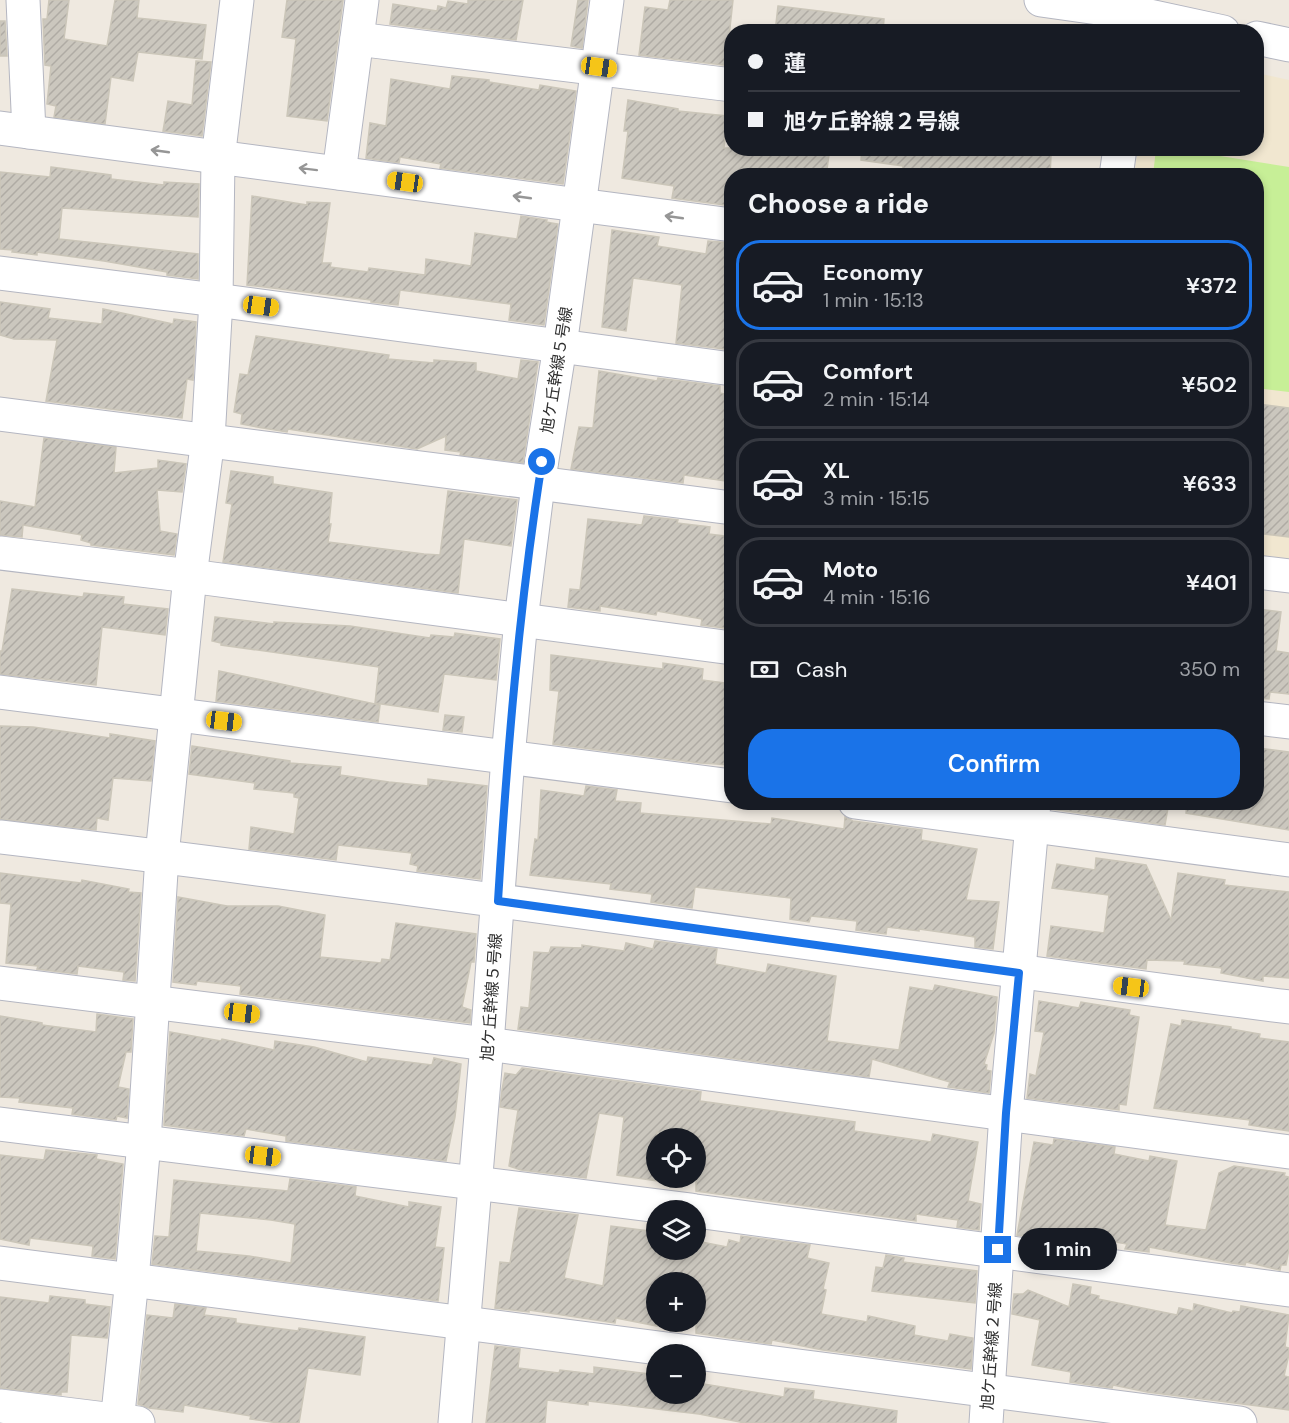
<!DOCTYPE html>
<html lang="en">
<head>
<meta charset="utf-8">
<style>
	body { margin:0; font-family:"DM Sans","Noto Sans JP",sans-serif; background:#242831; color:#f1f3f6; height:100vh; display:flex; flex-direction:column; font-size:22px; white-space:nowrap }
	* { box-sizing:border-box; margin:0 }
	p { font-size:20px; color:#9ea1a6 }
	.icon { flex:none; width:33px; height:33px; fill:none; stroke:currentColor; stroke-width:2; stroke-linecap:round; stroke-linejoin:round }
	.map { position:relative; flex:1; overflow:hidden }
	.sheet { position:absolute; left:724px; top:168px; width:540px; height:642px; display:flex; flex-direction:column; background:#171b24; border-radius:24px; box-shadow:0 3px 9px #0003 }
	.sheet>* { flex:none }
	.banner { position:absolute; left:724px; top:24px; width:540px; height:132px; border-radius:24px; box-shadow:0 3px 9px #0003; display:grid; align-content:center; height:132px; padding:0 24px; background:#171b24 }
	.buttons { position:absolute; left:646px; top:1128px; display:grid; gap:12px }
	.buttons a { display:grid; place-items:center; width:60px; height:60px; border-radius:50%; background:#171b24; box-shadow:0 3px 9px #0003; font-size:30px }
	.end { position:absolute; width:27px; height:27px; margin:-14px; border:8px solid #1a73e8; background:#fff; box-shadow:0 0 0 3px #fff }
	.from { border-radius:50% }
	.bubble { position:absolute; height:42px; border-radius:21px; background:#171b24; box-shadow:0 3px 9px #0003; font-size:20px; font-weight:600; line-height:42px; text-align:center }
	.car { position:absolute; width:18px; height:36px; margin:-18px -9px; border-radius:8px; box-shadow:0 0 4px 2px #0007; background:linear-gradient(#f5c518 24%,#345 0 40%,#f5c518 0 76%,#345 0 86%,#f5c518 0) }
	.banner b { display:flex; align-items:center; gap:21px; height:57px; font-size:22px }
	.banner b+b { border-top:2px solid #363941 }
	.banner i { width:15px; height:15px; background:#f1f3f6 }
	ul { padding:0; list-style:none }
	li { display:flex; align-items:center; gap:18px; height:90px; margin:0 12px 9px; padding:0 12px; border:3px solid #363941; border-radius:24px }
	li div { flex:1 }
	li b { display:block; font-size:22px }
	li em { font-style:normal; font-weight:600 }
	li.active { border-color:#1a73e8 }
	li>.icon { width:54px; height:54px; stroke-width:1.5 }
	h2 { padding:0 24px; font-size:27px; line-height:72px }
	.pay { display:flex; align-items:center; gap:15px; height:66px; padding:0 24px; font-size:22px }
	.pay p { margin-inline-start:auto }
	.cta { display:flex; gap:12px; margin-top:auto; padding:12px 24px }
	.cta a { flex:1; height:69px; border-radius:24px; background:#1a73e8; color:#fff; font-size:24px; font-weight:600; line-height:69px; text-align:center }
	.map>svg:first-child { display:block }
	.education { fill:#f1e7d0 }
	.pitch { fill:#c7ef97 }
	.building { fill:url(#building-hatch); stroke:#cbc6b9; stroke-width:1.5; fill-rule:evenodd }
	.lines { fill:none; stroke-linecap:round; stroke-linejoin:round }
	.minor-casing { stroke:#b4b6c1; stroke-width:35 }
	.minor { stroke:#fff; stroke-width:33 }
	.oneway { stroke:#969696 }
	.route { stroke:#1a73e8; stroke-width:8 }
	.labels { text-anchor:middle; stroke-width:4.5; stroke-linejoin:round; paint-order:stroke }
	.street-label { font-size:16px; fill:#2e2e2e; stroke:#fff }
</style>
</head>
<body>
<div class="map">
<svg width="1289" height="1423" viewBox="0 0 1289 1423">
	<defs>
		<pattern id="building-hatch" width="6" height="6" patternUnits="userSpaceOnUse" patternTransform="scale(1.5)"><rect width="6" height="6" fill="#cbc7be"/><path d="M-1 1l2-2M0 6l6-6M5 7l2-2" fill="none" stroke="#afaba4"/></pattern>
	</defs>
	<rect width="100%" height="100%" fill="#efe9e0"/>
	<path class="education" d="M1257 73 1289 80V569L1257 565V176H1134L1138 149 1257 148Z"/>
	<path class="pitch" d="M1156 149H1176L1289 167V392L1257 388V176L1153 175Z"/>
	<g class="building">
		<path d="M49 0H69L64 39 107 46 115 0H139L137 18 206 25 202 59 138 52 133 81 111 77 105 124 54 117 56 106 47 104 51 66 45 65 43 19H47Z"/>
		<path d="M287 0H343L327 121 287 116 296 39 282 37Z"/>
		<path d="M468 0H523L516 40 390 24 393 4 437 11 438 6 446 8 448 1 468 4Z"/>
		<path d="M578 0H588L582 48 571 46Z"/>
		<path d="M670 0H733L728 46H732V66L639 55 645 7 668 10Z"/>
		<path d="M778 6 884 19 883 32H775Z"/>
		<path d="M0 21H5L7 56H0Z"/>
		<path d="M196 61 211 62 202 136 163 131 168 101 192 105Z"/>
		<path d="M452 76 489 80V82L539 90 540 85 576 91 563 184 440 168 441 164 400 157 399 163 366 158 370 123 386 126 391 79 450 89Z"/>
		<path d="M628 100 678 109V111L727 116 724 148H830L826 176H732V206L672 198 674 186 622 178 628 131H624Z"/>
		<path d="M862 148H1013L1051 155 1050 176H924L902 171 903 166 861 160Z"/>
		<path d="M51 167 111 175V179L164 185V182L199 184 198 217 62 208 59 239 198 254V279L167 275V272L104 261 37 252V255L12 252 13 250 0 249V172L50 177Z"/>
		<path d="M252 196 307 205V202L330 203 322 263H331L330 267 368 272 369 268 425 275 426 259 471 266 475 233 517 239 521 216 547 220 546 222 558 224 544 325 509 320 511 304 400 290 398 305 371 302V300L247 285Z"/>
		<path d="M612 230 659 237 657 246 706 254 708 241 732 243V350L676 343 682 285 633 278 626 331 602 327Z"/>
		<path d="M0 302 50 309 48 318 102 324 103 309 173 324 174 319 196 322 193 380 187 379 182 418 46 401 57 340 14 339 0 335Z"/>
		<path d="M256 336 389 355 388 359 434 363V360L476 363V371L518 379 521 360 538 362 523 463 460 455 461 452 445 450 446 436 417 449 288 429 287 432 263 428 241 424 242 414 234 412 240 374 248 375Z"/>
		<path d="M599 371 657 381 658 378 720 386V393L732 396V482L684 475 683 483 571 469 579 427 593 428Z"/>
		<path d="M1257 404 1289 408V537L1257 533Z"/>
		<path d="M44 438 116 447 114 473 158 468V460L186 464 182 492 157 490 160 531 177 534 174 555 91 545V543L81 540 82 535 23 525 22 537 0 535V501L35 507Z"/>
		<path d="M231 471 273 477V484L332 493 329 524H331L328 542 424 554 440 555 448 491 517 500 511 546 464 539 458 593 223 562 232 504 226 503Z"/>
		<path d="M644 516 678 520 677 523 710 527 709 534 732 537V629L701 625 702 619 657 611 656 615 600 606V611L568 607 570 589 580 590 588 519 642 525Z"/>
		<path d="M12 589 83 597 84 593 124 597 123 604 168 609 165 635 102 627 96 685 0 674V651H2Z"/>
		<path d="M1257 609 1281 612 1276 651 1289 653V694L1270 692 1269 699 1257 698Z"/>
		<path d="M215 617 274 624V622L350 626 430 638 431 635 454 637 455 633 500 639 496 680 444 674 438 712 375 703 379 667 221 645V643L212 641Z"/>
		<path d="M551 655 663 669V663L703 669 702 680 732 684V765L700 763 553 744 559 691 550 690Z"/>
		<path d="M219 671 380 705 378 722 216 701Z"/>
		<path d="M445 715 464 717 462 732 443 730Z"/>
		<path d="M0 726 33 727 110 738V734L155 741 151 781 113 778 108 820 97 818 96 830 0 819Z"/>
		<path d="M192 746 290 761V763L341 767 340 775 389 782 428 786V779L487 786 480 879 417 871 418 866 410 864 412 853 338 845 336 860 249 849 251 827 294 834 299 798 294 797V793L254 789 255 783 189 774Z"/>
		<path d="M1257 748 1289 752V830L1186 813 1187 802H1257Z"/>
		<path d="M586 786 617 790 615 801 641 803 640 813 771 824 772 818 844 829 845 817 853 821 922 830 921 840 977 849 966 900 999 902 993 949 975 947V937L919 929V931L887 927 886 934 856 930 857 921 811 916 809 922 790 919 791 898 695 887 692 908 651 902 652 894 610 889 611 884 530 875 535 839 538 840 541 790 584 796Z"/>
		<path d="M1053 802H1169L1165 825 1052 809Z"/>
		<path d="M1096 858 1146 865 1171 920 1178 873 1225 880 1224 885 1289 892V978L1263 976V981L1221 973 1222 968 1184 964 1185 961 1147 960 1146 969 1047 956 1051 926 1104 933 1109 895 1052 888 1057 864 1095 870Z"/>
		<path d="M0 873 81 883 82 880 129 889 128 892 141 893 135 981 123 980 124 972 78 966 77 974 37 969 38 966 6 963 11 904 0 903Z"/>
		<path d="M178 897 227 906H278L325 915 320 957 381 963 382 959 390 960 396 923 476 934 474 962H471L462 1007 471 1010 470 1023 240 994 241 986 197 981 196 985 173 982Z"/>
		<path d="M655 941 717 949 715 964 766 973 768 964 836 976 827 1041 899 1050 910 987 933 991 935 985 997 997 994 1033 984 1064 987 1065 986 1070 991 1071 989 1093 948 1087 950 1082 872 1059 869 1077 518 1029 521 1007 529 1008 534 952 549 953 551 947 582 948V945L624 951 626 943 653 949Z"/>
		<path d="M1039 1001 1079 1008 1081 1002 1130 1010 1129 1015 1139 1017 1126 1105 1119 1104V1110L1027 1098 1030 1074 1036 1076 1044 1032 1035 1031Z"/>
		<path d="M97 1014 133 1019 131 1052H126L118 1087 129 1089 127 1118 117 1116 116 1120 72 1114 73 1108 19 1102 20 1098 0 1097V1016L42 1023V1025L96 1032Z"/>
		<path d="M1182 1020 1231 1027V1029L1260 1034 1259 1038 1289 1042V1131L1249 1125 1250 1120 1154 1108 1171 1024 1181 1026Z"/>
		<path d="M170 1032 221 1041 222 1039 274 1050 275 1041 314 1047 367 1062 368 1057 432 1065 434 1058 461 1064 455 1117 446 1161 286 1141V1136L246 1129 244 1136 164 1125Z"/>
		<path d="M522 1068 701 1092 700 1101 855 1122 854 1131 931 1142 933 1134 978 1142 968 1201 981 1204 979 1230 957 1227 958 1220 916 1214V1221L696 1191V1136L657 1132V1181L617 1175 624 1117 599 1113 586 1178 521 1170 509 1166 518 1110 500 1107 502 1090 505 1073 516 1075Z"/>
		<path d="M1054 1139 1115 1147 1114 1154 1149 1161 1150 1156 1177 1161 1165 1225 1206 1230 1219 1173 1234 1166 1285 1173 1284 1176 1289 1177V1249L1286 1265H1281L1280 1270 1246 1262 1245 1265 1231 1263 1149 1247V1252L1125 1249 1127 1244 1055 1231 1053 1240 1017 1235 1034 1142 1053 1145Z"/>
		<path d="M46 1150 97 1155 96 1159 123 1164 115 1259 92 1256 93 1246 30 1238 29 1245 0 1239V1155L44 1160Z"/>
		<path d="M290 1179 356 1187 355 1196 409 1207V1202L441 1207 435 1247 444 1248 438 1301 152 1264 155 1236 169 1237 174 1180 288 1191ZM200 1213 271 1220 295 1224 291 1263 249 1256 196 1251Z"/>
		<path d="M519 1208 578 1215 564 1278 603 1286 611 1226 657 1232V1250H696V1241L727 1247 729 1240 740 1243 741 1236 810 1245 807 1258 829 1263 823 1289 826 1290 821 1314 867 1322 868 1316 915 1326 914 1335 948 1341 950 1334 973 1338 971 1369 823 1350 772 1340 771 1344 696 1333V1282H657V1326L616 1318 615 1323 529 1310V1312L495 1308 500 1262 510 1263Z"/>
		<path d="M886 1255 904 1258 903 1262 977 1271 975 1303 872 1291 876 1267 883 1268Z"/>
		<path d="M1073 1284 1091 1287 1090 1294 1099 1296 1098 1299 1177 1315 1179 1308 1193 1311 1194 1304 1232 1313 1233 1311 1240 1312 1241 1306 1289 1315 1285 1347 1289 1348V1354L1284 1376 1289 1377V1410L1147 1392 1113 1385 1112 1388 1070 1382 1071 1372 1032 1365 1040 1320 1012 1314 1014 1294H1023L1028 1290 1069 1307Z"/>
		<path d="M50 1296 85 1300V1304L110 1307 107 1338 71 1335 67 1392H61V1395L0 1388V1297L49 1303Z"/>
		<path d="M175 1304 206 1308 204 1315 236 1319V1323L298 1331 299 1328 365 1337 360 1375 308 1368 299 1423H279L250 1419 251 1416 184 1405 183 1412 149 1408 138 1404 147 1315 173 1318Z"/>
		<path d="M495 1346 520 1349 518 1368 559 1373 560 1370 594 1374V1367L657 1375V1394H697L698 1383 784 1397 785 1388 814 1391 813 1399 897 1411 896 1423H745L699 1414 623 1405 588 1401V1405L547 1400 545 1423H486Z"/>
	</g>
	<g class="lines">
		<g class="minor-casing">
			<g id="minor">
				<path d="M23 0 29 132"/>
				<path d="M1041 0 1140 14 1223 32"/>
				<path d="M1257 38 1289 45"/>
				<path d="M357 39 732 85"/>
				<path d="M0 128C244 162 488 193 732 225"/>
				<path d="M339 173 362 0"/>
				<path d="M1116 176 1120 148"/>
				<path d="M0 273 216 300 732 369"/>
				<path d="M0 414C244 443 488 479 732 508"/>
				<path d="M0 553 190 576 732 648"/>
				<path d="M1257 572 1289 576"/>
				<path d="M0 692 732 786"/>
				<path d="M1257 718 1289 722"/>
				<path d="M855 802 1289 860"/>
				<path d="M0 837C430 888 859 952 1289 1007"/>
				<path d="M0 983 487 1044 1289 1152"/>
				<path d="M0 1124 691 1210"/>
				<path d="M696 1211 1289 1290"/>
				<path d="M0 1263 1240 1423"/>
				<path d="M0 1406 138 1423"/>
				<path d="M117 1423 132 1279 144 1142 162 856 190 576 208 439 216 300 218 159 237 0"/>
				<path d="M455 1423 487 1044 508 757 521 620 538 485 560 346 607 0"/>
				<path d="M986 1423 1006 1113 1034 802"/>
			</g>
		</g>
		<use href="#minor" class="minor"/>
	</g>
	<defs><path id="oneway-shaft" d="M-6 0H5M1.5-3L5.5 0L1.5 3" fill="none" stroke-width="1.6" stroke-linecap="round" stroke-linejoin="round" transform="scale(1.5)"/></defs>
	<g class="oneway">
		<use href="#oneway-shaft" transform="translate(160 151) rotate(-172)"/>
		<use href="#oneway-shaft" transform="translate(308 169) rotate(-173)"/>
		<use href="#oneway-shaft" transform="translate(522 197) rotate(-172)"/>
		<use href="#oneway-shaft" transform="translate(674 217) rotate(-172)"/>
	</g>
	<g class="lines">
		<path class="route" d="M542 462C519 607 507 754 498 901L1019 973 1006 1113 998 1250"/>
	</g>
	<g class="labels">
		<g class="street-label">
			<text transform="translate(556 370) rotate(-81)" y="6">旭ケ丘幹線５号線</text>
			<text transform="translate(491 997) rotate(-86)" y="6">旭ケ丘幹線５号線</text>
			<text transform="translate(991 1346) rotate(-86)" y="6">旭ケ丘幹線２号線</text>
		</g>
	</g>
</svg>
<div class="buttons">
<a><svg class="icon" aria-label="locate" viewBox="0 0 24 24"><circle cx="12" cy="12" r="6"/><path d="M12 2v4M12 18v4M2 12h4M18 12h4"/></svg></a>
<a><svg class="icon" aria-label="layers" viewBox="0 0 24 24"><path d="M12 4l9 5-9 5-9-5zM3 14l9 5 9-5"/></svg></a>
<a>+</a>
<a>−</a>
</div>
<i class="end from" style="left:542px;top:462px"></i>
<i class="end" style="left:998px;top:1250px"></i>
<div class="bubble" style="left:1018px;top:1228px;width:99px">1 min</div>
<i class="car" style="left:599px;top:67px;rotate:98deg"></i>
<i class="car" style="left:405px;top:182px;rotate:278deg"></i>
<i class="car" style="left:261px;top:306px;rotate:98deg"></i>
<i class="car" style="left:224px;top:721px;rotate:97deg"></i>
<i class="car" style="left:1131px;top:987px;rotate:277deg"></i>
<i class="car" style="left:242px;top:1013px;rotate:97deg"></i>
<i class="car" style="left:263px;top:1156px;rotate:97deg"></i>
<div class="banner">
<b><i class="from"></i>蓮</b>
<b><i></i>旭ケ丘幹線２号線</b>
</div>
<section class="sheet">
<h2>Choose a ride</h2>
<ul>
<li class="active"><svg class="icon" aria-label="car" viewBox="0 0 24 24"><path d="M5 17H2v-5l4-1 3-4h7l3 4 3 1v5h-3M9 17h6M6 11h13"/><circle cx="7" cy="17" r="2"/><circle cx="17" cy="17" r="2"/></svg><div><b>Economy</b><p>1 min · 15:13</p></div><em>¥372</em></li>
<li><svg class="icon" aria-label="car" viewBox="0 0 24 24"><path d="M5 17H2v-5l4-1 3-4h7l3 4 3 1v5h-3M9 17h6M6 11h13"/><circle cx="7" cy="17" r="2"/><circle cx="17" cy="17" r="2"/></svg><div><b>Comfort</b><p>2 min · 15:14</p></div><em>¥502</em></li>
<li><svg class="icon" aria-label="car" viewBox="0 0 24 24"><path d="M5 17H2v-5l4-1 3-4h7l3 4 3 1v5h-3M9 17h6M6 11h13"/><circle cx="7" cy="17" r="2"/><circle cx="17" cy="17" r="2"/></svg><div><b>XL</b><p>3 min · 15:15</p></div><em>¥633</em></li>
<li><svg class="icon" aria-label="car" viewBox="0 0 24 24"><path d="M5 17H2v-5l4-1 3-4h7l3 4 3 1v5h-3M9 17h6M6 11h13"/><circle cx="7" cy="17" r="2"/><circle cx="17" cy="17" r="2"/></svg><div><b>Moto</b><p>4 min · 15:16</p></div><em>¥401</em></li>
</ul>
<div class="pay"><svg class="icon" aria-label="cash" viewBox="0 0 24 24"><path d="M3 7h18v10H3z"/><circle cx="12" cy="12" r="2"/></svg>Cash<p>350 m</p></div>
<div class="cta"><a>Confirm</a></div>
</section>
</div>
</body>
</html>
